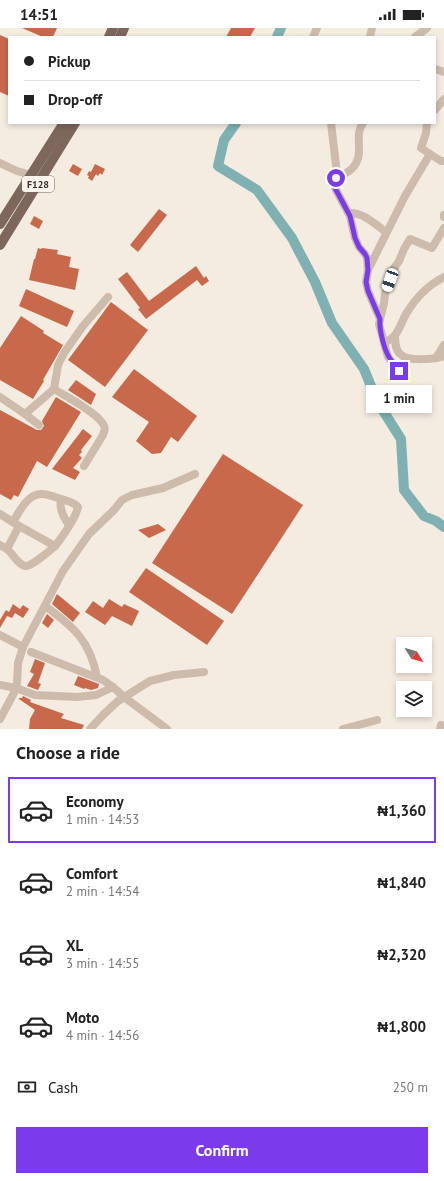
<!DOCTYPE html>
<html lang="en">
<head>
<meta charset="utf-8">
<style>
	body { margin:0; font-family:"PT Sans",sans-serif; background:#f2f2f2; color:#222; height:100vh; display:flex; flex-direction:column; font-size:15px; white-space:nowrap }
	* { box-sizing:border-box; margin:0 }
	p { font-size:13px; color:#767676 }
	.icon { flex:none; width:22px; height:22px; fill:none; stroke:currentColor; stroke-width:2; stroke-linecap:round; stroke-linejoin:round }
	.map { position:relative; height:701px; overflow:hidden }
	.side { display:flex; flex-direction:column; background:#fff; flex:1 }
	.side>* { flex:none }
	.hud { position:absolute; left:8px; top:8px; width:428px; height:88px; border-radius:0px; box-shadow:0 2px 6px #0003; display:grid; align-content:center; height:88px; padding:0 16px; background:#fff }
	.needle { width:26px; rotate:127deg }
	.buttons { position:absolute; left:396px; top:609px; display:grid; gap:8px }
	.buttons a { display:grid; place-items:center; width:36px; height:36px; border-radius:0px; background:#fff; box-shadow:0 2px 6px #0003; font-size:20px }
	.end { position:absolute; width:18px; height:18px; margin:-9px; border:5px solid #7c3aed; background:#fff; box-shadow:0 0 0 2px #fff }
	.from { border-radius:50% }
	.bubble { position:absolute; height:28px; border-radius:0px; background:#fff; box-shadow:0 2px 6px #0003; font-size:13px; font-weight:700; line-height:28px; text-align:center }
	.car { position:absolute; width:12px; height:24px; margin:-12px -6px; border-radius:5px; box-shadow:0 0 3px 1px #0007; background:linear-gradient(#fff 24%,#345 0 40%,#fff 0 76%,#345 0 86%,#fff 0) }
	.hud b { display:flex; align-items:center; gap:14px; height:38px; font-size:15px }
	.hud b+b { border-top:1px solid #e0e0e0 }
	.hud i { width:10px; height:10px; background:#222 }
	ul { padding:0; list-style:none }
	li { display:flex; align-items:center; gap:12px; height:66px; margin:0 8px 6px; padding:0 8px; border:2px solid transparent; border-radius:0px }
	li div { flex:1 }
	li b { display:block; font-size:15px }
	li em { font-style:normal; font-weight:700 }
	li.current { border-color:#7c3aed }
	li>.icon { width:36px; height:36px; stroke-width:1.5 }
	h2 { padding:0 16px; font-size:18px; line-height:48px }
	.pay { display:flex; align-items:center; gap:10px; height:44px; padding:0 16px; font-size:15px }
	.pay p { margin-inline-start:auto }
	.action { display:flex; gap:8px; margin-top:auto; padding:8px 16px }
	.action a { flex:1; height:46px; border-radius:0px; background:#7c3aed; color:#fff; font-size:16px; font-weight:700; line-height:46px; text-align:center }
	.status { display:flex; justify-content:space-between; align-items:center; height:28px; padding:0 20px; background:#fff; direction:ltr }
	.status svg { height:11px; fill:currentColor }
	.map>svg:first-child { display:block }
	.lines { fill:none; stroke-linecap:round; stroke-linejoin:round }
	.river { stroke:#7fb0b2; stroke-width:10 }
	.building { fill:#c8694b }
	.minor { stroke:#cdbbac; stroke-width:8 }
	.major { stroke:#7d675c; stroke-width:10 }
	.route { stroke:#7c3aed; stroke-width:5 }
	.labels { text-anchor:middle; stroke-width:3.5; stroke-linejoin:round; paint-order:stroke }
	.shield { fill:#fbf5ee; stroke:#756b66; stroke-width:1 }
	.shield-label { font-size:10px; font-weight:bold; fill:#3b302b }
</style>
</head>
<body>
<div class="status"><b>14:51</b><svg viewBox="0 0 49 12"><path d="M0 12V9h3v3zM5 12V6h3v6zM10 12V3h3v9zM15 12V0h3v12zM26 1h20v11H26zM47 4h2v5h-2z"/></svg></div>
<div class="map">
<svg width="444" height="701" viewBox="0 0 444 701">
	<rect width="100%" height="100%" fill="#f4ebe1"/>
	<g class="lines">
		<g class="river">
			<path d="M277 9 281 0"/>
			<path d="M236 95 224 112 218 138 257 162 292 210 315 254 332 295 364 341 377 373 401 411 404 462 424 488 436 493 444 499"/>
		</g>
	</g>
	<g class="building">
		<path d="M22 0H57L53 9H43Z"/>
		<path d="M231 0H255L250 9H226Z"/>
		<path d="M0 7 9 11V68L0 64Z"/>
		<path d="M73 136 82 141 78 148 69 143Z"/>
		<path d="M95 136 105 141 102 147 100 145 98 148 96 146 92 153 88 150 89 148 87 147 89 143 91 144Z"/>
		<path d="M159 181 167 187 138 224 130 217Z"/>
		<path d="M34 188 43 193 39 201 30 196Z"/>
		<path d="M38 220 41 221 42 220 58 222 57 226 71 229 69 239 79 241 75 262 29 252 34 231H35Z"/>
		<path d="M196 238 204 250 206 248 209 253 202 258 197 252 146 291 138 281 140 280 118 251 127 244 149 273Z"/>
		<path d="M26 261 74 283 67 299 19 278Z"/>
		<path d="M111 274 148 302 105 359 68 332Z"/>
		<path d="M21 288 44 303 43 305 63 317 43 352 44 353 33 371 0 352V320Z"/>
		<path d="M134 341 197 388 178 414 171 409 161 425 152 426 136 413 149 394 112 369Z"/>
		<path d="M76 352 96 366 91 377 68 362Z"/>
		<path d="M56 369 81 384 47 439 37 433 18 469 14 467 11 472 0 466V382L37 402H41L44 398 42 393Z"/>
		<path d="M83 401 92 408 81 422 82 424 79 427 82 430 73 440 80 444 75 452 52 441Z"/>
		<path d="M223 426 303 477 232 586 152 535Z"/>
		<path d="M158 496 166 502 149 510 138 502Z"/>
		<path d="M146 540 224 593 207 617 129 564Z"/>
		<path d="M57 566 80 585 73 594 52 576Z"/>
		<path d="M109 571 122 579 124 576 139 583 132 598 112 588 105 597 85 584 93 573 103 580Z"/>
		<path d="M13 576 20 581 23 577 29 581 23 590 15 585 12 590 7 588 0 600V592L6 582 9 584Z"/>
		<path d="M47 586 54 592 48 600 42 595Z"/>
		<path d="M35 631 45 635 38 655 41 656 38 662 27 658 34 646 30 644Z"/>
		<path d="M78 648 99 656 98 660 91 662 85 660 84 661 74 657Z"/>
		<path d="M23 668 31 672 30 674 64 686 61 690 84 697 82 701H29L30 691 35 682 19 671V670H22Z"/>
	</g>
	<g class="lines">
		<g class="minor">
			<path d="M313 9 317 0"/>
			<path d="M370 9 372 0"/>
			<path d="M415 9 427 0"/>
			<path d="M435 41 444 44"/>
			<path d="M435 82 444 71"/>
			<path d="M331 95 337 146 335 154V160L350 188 355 210 359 219 365 226 367 230 368 242 366 254 368 263 380 291"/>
			<path d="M430 126 441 133H444"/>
			<path d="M0 135 17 143 31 147"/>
			<path d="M336 150C351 144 360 137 359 119 359 108 357 105 363 95"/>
			<path d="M349 185C363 184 375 196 386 204"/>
			<path d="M444 187V189"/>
			<path d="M368 242 405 168 430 126 421 120 426 105 427 95"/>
			<path d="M395 308C395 314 395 321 400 326 408 334 434 331 444 328"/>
			<path d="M384 315C399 308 399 299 406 286 415 271 428 257 444 249"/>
			<path d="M436 330 444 317"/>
			<path d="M399 343 388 329 386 322 379 296 380 291 384 275 385 266 393 242 399 233 404 221 410 211 432 220 444 200"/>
			<path d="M54 361C65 368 100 386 104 398 106 401 104 403 103 407L84 438"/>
			<path d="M0 369 25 386 39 397"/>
			<path d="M25 386 54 361 58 337 64 325 83 298 108 269"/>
			<path d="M61 471C59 481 63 489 69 497"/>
			<path d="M0 486 19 498 55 518"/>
			<path d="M0 517C3 519 6 520 8 522 13 526 19 538 26 538 32 538 52 521 56 517 62 509 76 489 78 479 74 474 67 473 61 471 55 469 48 466 42 466 28 465 19 484 13 494"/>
			<path d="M7 521 19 498"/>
			<path d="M45 578C74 599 90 613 97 649"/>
			<path d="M0 607 23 619"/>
			<path d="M31 624 103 652 113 659 124 669 167 701"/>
			<path d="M0 657 16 660 35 667 77 669 96 667 113 659"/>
			<path d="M0 691 15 663 17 655 18 635 23 619 63 543 89 506 114 482 122 472 132 467 163 460 195 446"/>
			<path d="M90 701 104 686 118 673 150 653 174 647 204 644"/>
			<path d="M343 701 377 692"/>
			<path d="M440 701 441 697"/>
		</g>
		<g class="major">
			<path d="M109 9 113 0"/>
			<path d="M120 9 124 0"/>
			<path d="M0 196 64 95"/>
			<path d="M0 217 75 95"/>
		</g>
	</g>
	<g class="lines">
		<path class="route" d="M336 150 335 154V160L350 188 355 210 359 219 365 226 367 230 368 242 366 254 368 263 380 291C379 301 384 321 389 329 392 334 396 338 399 343"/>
	</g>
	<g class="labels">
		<rect class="shield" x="22" y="148" width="32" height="16" rx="3"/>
		<g class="shield-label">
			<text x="38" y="160">F128</text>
		</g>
	</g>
</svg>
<div class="buttons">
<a><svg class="needle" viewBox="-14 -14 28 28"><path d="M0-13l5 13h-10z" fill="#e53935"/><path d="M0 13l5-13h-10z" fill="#767676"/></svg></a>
<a><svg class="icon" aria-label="layers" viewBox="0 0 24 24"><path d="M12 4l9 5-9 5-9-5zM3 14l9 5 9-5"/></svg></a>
</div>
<i class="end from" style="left:336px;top:150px"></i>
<i class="end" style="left:399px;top:343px"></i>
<div class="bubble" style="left:366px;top:357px;width:66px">1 min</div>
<i class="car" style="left:390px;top:252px;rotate:200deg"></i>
<div class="hud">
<b><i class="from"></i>Pickup</b>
<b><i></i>Drop-off</b>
</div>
</div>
<section class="side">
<h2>Choose a ride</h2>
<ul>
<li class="current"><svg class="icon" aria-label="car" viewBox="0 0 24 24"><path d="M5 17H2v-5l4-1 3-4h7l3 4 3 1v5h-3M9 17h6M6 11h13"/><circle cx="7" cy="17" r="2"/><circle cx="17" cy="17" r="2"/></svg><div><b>Economy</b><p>1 min · 14:53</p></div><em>₦1,360</em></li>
<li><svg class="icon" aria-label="car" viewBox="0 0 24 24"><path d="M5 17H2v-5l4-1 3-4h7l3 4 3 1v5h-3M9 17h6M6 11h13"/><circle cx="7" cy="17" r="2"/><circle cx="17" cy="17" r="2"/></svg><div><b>Comfort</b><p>2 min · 14:54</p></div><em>₦1,840</em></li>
<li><svg class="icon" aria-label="car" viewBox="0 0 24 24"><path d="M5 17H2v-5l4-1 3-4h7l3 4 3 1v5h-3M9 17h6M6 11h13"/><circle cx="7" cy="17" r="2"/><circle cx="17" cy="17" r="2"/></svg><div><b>XL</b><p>3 min · 14:55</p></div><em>₦2,320</em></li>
<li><svg class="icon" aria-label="car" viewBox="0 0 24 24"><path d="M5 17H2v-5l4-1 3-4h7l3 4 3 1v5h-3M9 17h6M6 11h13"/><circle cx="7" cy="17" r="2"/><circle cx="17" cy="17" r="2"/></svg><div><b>Moto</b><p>4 min · 14:56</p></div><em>₦1,800</em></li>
</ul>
<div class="pay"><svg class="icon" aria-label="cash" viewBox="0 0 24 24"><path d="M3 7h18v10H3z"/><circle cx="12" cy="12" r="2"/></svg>Cash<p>250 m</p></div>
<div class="action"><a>Confirm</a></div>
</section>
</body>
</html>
